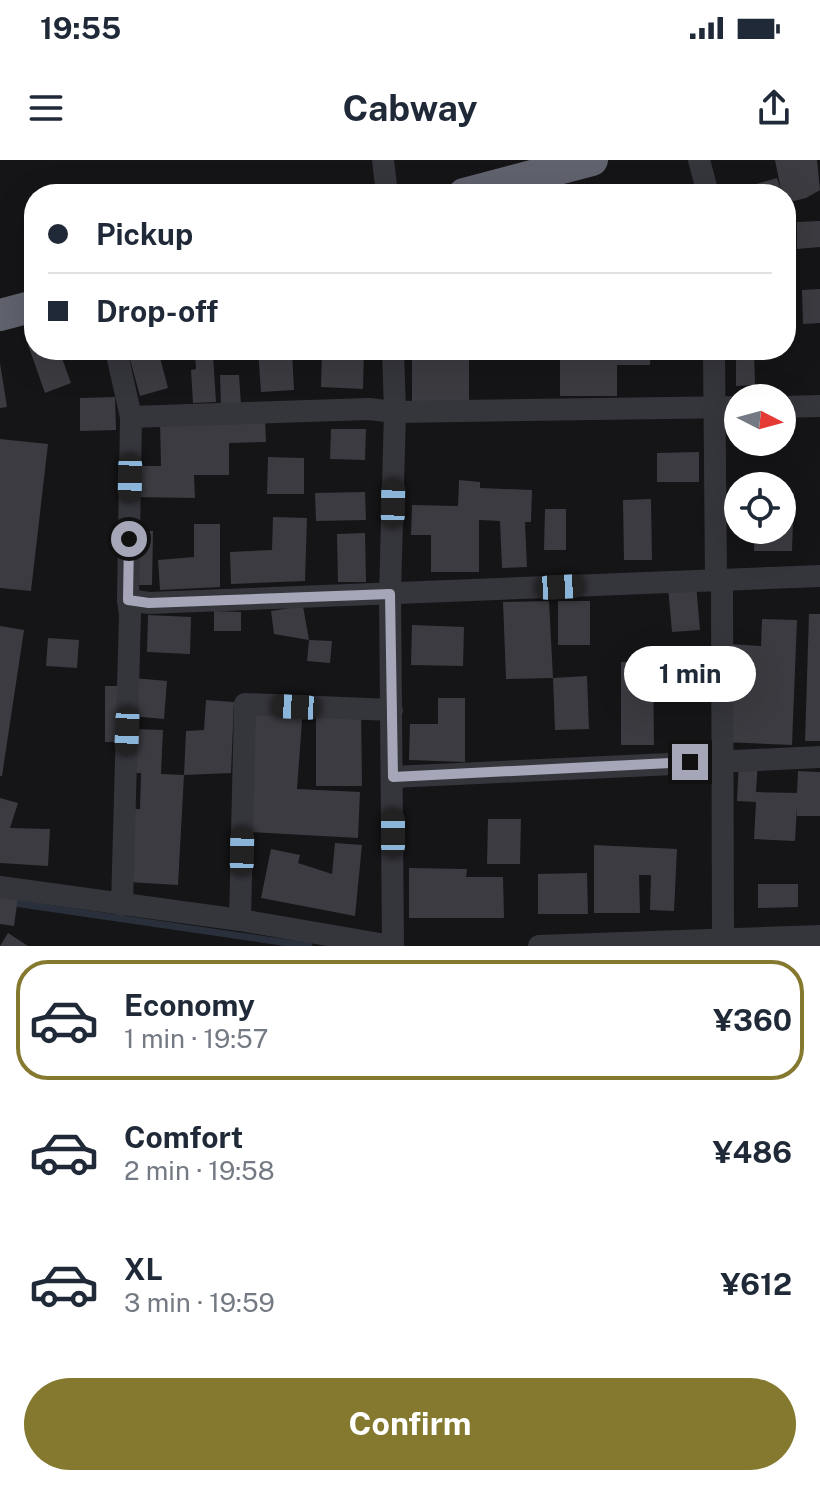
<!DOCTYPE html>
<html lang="en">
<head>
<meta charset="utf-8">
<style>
	body { margin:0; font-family:"Public Sans",sans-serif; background:#f6f6f7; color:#1f2937; height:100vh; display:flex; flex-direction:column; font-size:30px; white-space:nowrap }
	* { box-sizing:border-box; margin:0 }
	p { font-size:26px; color:#747a83 }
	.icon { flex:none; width:44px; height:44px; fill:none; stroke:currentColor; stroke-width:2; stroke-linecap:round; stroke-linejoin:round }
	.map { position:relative; height:786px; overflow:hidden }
	.side { display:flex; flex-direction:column; background:#fff; flex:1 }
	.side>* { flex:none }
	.banner { position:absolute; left:24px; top:24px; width:772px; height:176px; border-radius:32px; box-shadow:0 8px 32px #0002; display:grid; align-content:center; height:176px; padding:0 24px; background:#fff }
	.needle { width:52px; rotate:96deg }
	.buttons { position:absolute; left:724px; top:224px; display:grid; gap:16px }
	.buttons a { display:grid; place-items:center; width:72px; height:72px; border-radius:50%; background:#fff; box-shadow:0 8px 32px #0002; font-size:40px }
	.end { position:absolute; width:36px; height:36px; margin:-18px; border:10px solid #a5a7b8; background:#111; box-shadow:0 0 0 4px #111 }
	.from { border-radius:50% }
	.bubble { position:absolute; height:56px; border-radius:28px; background:#fff; box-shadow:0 8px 32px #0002; font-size:26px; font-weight:700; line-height:56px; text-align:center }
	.car { position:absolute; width:24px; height:48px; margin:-24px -12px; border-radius:10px; box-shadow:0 0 6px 2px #0007; background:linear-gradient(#222 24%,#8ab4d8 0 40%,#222 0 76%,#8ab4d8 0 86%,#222 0) }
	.banner b { display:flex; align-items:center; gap:28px; height:76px; font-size:30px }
	.banner b+b { border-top:2px solid #e0e1e3 }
	.banner i { width:20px; height:20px; background:#1f2937 }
	ul { padding:14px 0 0; list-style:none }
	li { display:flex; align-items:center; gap:24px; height:120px; margin:0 16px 12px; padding:0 8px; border:4px solid transparent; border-radius:32px }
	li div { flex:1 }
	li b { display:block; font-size:30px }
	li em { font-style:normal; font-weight:700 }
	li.active { border-color:#84792e }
	li>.icon { width:72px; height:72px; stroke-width:1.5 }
	.cta { display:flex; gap:16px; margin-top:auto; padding:16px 24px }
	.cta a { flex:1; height:92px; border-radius:48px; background:#84792e; color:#fff; font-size:32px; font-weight:700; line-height:92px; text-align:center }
	.status { display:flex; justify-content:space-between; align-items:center; height:56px; padding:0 40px; background:#fff; direction:ltr }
	.status svg { height:22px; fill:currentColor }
	header { display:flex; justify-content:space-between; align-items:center; height:104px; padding:0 24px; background:#fff; font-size:36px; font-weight:700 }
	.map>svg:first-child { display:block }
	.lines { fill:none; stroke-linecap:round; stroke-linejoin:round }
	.stream { stroke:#29303b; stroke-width:7 }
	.building { fill:#3c3b41 }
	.minor { stroke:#35353c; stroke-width:22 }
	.highway { stroke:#60626d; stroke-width:32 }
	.route { stroke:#a5a7b8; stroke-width:10 }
</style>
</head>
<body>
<div class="status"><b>19:55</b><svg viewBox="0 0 49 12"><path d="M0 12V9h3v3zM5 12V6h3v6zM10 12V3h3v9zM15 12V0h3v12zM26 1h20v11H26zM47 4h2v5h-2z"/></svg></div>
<header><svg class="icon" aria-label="menu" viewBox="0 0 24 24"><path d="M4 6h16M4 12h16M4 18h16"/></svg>Cabway<svg class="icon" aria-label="share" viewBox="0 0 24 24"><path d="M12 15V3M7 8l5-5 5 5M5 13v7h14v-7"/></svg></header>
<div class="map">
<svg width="820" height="786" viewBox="0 0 820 786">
	<rect width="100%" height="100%" fill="#151416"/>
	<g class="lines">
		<path class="stream" d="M0 741 309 786"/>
	</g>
	<g class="building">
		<path d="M775 0H817L820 30 806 38 786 43V34H759L756 24 777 18 781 30Z"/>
		<path d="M684 25 687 34H657V33Z"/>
		<path d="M820 61V87L797 89V62Z"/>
		<rect x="786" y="103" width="6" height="41"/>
		<path d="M820 129V163L803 164 802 130Z"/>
		<path d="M34 176V190H59L71 223 45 233 26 179Z"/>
		<path d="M147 190H158L168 228 140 236 129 196Z"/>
		<path d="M258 190H292L294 230 261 232Z"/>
		<path d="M322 190H364L363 229 321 227Z"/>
		<rect x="412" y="190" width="57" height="62"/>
		<path d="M560 190H651L650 205H617V236H560Z"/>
		<path d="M736 190H754L755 225 736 226Z"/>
		<path d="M213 195 216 242 193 243 191 210 196 209 195 196Z"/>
		<path d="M0 203 7 247 0 248Z"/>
		<path d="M220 215H239L241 245 221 246Z"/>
		<path d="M115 237 116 270 80 271V238Z"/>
		<path d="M265 258 266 282 229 283V315H194L195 338 135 337V306H161L160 262Z"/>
		<path d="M331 269H366L365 300 330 299Z"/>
		<path d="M0 279 48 284 31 431 0 428Z"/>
		<path d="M699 292V322H657V293Z"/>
		<path d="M268 297 304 298V334H267Z"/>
		<path d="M459 320 480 322V328L532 330 531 362H525L527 407 502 408 500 361 479 360V412H431V375H411L412 345 458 346Z"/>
		<path d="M365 332 366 360 316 361 315 333Z"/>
		<path d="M782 333H794L792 391H754L755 370H782Z"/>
		<path d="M651 339 652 400H624L623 340Z"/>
		<path d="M545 349H566V390H544Z"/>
		<path d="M273 357 307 358 305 421 231 424 230 392 272 390Z"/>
		<path d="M194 364H220V427L160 430 158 400 194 397Z"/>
		<path d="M124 371H153L152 425H123Z"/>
		<path d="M365 373 366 422H338L337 374Z"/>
		<path d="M696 424 700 470 672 472 668 427Z"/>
		<path d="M549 441 553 518 506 519 503 442Z"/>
		<rect x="558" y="441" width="32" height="44"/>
		<path d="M303 446 309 480 274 474 271 451Z"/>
		<path d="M214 451 241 452V471H214Z"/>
		<path d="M809 454H820V581H805Z"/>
		<path d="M148 455 191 457 190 494 147 492Z"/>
		<path d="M762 459 797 460 792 585 724 582 729 484 761 486Z"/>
		<path d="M412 465 464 467 463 506 411 505Z"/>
		<path d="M0 466 24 470 2 616H0Z"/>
		<path d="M48 478 79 480 77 508 46 506Z"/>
		<path d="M309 480 332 481 330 503 307 501Z"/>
		<path d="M653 501 654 585H621V502Z"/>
		<path d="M587 516 589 569 555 570 553 518Z"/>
		<path d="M133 518 167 521 164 559 131 556Z"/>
		<path d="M105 526H119L120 582H105Z"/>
		<path d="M438 538H465V602L409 600 410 564H438Z"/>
		<path d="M206 540 234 542 231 613 184 615 178 725 128 722 131 649H140L141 613H134L135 569 163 570 161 614 184 615 186 571 204 570Z"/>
		<path d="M316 544H361L362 626H316Z"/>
		<path d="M254 546 303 548 297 629 360 632 358 678 248 672Z"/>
		<path d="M739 600 758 601 756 632 797 633 798 611 820 612V656H797V647L795 681 754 679 756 642 737 641Z"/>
		<path d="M0 638 18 643 10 668 50 669 48 706 0 703Z"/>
		<path d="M488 659H521L520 704H487Z"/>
		<path d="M335 683 362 685 355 756 261 738 271 689 300 695 298 703 332 714Z"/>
		<path d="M594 685 677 689 674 751 650 750 651 715H639L640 753H594Z"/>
		<path d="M409 708 467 709 466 717H503L504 758H409Z"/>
		<path d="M587 713 588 754H538V714Z"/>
		<path d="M758 724H798V747L758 748Z"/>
		<path d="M0 734 18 737 14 766 0 764Z"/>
		<path d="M8 773 28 786H0Z"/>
	</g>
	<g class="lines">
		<g class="minor">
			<path d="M383 0 387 34"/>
			<path d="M699 0 708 34"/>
			<path d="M116 190 131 257 128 440 130 455 122 745"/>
			<path d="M714 190 716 419 722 429 723 780"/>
			<path d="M782 247 820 246"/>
			<path d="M131 257 369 249 395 252 738 247"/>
			<path d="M128 440 149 443 820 416"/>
			<path d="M393 617 820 597"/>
			<path d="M0 727 240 760 392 786"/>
			<path d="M240 760 245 544 392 550"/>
			<path d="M393 786 390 434 395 252 393 190"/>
			<path d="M539 786 820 776"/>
		</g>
		<g class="highway">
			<path d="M464 34 592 0"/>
			<path d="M0 155 34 146"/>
		</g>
	</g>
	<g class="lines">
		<path class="route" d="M129 379 128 440 149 443 390 434 393 617 690 602"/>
	</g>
</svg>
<div class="buttons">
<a><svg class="needle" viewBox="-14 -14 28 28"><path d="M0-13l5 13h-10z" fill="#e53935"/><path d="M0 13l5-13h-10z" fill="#747a83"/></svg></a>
<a><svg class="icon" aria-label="locate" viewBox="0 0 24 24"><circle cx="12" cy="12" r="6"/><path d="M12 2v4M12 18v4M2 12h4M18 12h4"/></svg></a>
</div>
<i class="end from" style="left:129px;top:379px"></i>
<i class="end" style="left:690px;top:602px"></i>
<div class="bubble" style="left:624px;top:486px;width:132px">1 min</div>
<i class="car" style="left:130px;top:318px;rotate:181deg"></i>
<i class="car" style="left:393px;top:343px;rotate:1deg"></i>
<i class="car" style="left:560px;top:427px;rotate:87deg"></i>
<i class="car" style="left:296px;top:547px;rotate:273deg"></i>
<i class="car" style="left:127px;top:571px;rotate:182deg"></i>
<i class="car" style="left:393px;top:673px;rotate:0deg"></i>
<i class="car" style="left:242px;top:691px;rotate:1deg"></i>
<div class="banner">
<b><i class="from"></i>Pickup</b>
<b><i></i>Drop-off</b>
</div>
</div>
<section class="side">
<ul>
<li class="active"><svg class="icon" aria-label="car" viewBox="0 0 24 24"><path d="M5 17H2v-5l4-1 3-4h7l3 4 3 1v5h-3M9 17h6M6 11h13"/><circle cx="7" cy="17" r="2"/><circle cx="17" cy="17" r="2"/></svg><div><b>Economy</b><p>1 min · 19:57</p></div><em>¥360</em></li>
<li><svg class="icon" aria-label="car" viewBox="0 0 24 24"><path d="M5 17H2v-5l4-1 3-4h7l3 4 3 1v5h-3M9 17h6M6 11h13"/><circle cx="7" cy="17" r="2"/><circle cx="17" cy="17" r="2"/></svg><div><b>Comfort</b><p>2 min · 19:58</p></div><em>¥486</em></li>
<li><svg class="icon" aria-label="car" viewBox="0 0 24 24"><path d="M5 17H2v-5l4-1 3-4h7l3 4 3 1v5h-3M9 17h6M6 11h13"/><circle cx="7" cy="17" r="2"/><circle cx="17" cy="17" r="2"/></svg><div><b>XL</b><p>3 min · 19:59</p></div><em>¥612</em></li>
</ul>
<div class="cta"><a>Confirm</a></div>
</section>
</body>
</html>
